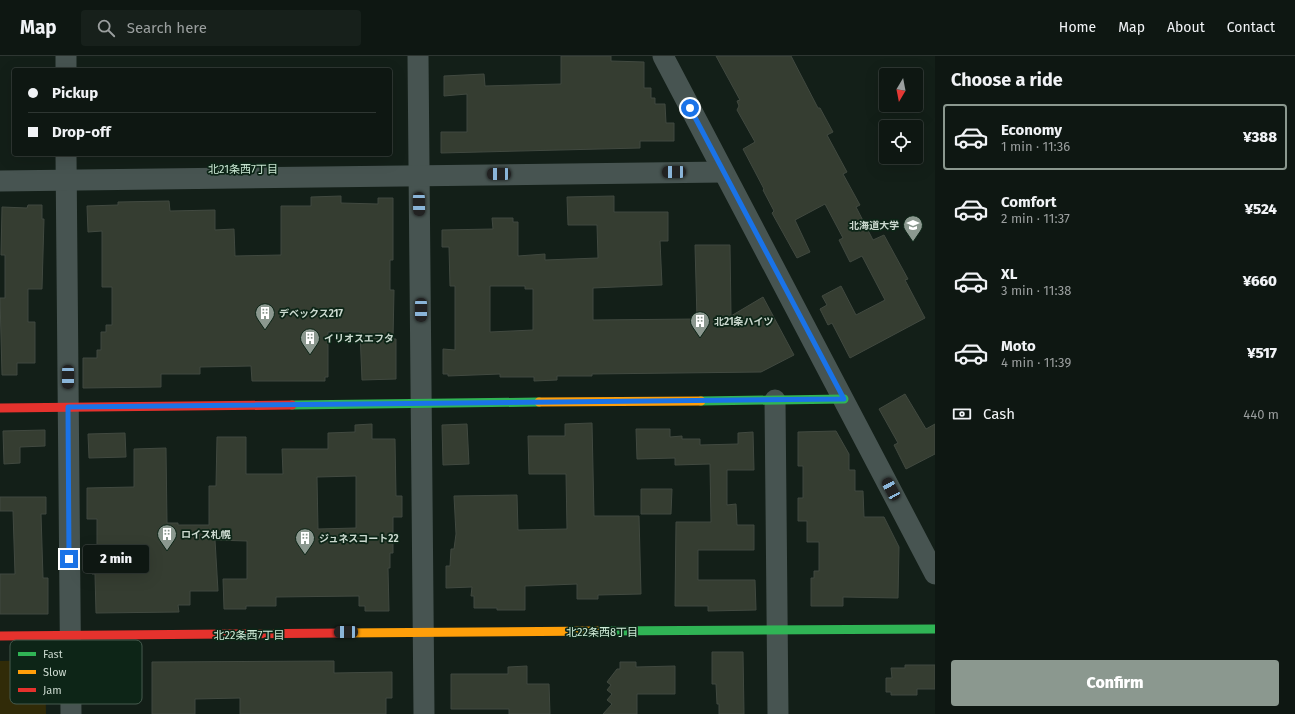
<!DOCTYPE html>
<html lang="en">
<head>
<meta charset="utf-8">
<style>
	body { margin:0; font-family:"Fira Sans","Noto Sans JP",sans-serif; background:#17201b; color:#f1f3f6; height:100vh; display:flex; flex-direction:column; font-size:15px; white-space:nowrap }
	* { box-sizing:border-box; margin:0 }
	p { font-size:13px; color:#9b9f9f }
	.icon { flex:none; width:22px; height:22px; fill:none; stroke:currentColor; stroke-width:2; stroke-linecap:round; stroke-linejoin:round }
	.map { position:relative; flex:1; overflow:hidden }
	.details { display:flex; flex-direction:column; background:#0e1712; width:360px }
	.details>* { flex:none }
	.banner { position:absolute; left:12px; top:12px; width:380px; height:88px; border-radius:4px; box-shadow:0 4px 16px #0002,0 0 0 1px #2e3632; display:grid; align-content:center; height:88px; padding:0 16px; background:#0e1712 }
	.needle { width:26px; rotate:190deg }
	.controls { position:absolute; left:879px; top:12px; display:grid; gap:8px }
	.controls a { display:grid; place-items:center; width:44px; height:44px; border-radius:4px; background:#0e1712; box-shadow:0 4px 16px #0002,0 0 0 1px #2e3632; font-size:20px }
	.end { position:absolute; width:18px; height:18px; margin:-9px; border:5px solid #1a73e8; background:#fff; box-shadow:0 0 0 2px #fff }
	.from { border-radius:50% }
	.bubble { position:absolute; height:28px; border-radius:4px; background:#0e1712; box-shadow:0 4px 16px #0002,0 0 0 1px #2e3632; font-size:13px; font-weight:800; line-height:28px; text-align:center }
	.car { position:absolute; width:12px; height:24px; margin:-12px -6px; border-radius:5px; box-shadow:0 0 3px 1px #0007; background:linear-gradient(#222 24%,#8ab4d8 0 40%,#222 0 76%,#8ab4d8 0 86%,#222 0) }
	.banner b { display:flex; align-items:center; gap:14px; height:38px; font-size:15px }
	.banner b+b { border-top:1px solid #2e3632 }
	.banner i { width:10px; height:10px; background:#f1f3f6 }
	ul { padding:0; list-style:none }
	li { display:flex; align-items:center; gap:12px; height:66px; margin:0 8px 6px; padding:0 8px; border:2px solid transparent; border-radius:4px }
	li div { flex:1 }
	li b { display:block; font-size:15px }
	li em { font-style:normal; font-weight:800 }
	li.active { border-color:#8b988f }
	li>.icon { width:36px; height:36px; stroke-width:1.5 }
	h2 { padding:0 16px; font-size:18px; line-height:48px }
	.pay { display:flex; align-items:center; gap:10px; height:44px; padding:0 16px; font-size:15px }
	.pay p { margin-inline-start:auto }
	.primary-button { display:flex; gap:8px; margin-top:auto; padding:8px 16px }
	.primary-button a { flex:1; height:46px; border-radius:4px; background:#8b988f; color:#fff; font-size:16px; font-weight:800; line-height:46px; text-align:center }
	header { display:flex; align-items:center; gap:24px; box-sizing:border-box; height:56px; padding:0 20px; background:#0e1712; border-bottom:1px solid #2e3632 }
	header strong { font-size:19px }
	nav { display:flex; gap:22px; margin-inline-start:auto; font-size:14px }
	.search { width:280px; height:36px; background:#17201b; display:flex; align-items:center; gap:10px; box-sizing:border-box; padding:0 14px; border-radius:4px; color:#9b9f9f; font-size:15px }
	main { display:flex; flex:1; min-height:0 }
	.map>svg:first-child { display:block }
	.green { fill:#312b08 }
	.building { fill:#353d31; stroke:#414940; fill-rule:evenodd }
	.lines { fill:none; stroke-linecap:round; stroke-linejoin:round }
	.street { stroke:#475451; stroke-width:21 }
	.fast { stroke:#30b455; stroke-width:9 }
	.slow { stroke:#ff9f0a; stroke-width:9 }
	.jam { stroke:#e5322d; stroke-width:9 }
	.route { stroke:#1a73e8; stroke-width:5 }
	.labels { text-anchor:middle; stroke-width:3.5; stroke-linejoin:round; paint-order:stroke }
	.poi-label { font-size:10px; font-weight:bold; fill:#cbd9cf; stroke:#0d2517; text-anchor:start }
	.neighbourhood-label { font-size:11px; fill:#ceebd7; stroke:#0d2517 }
	.key { fill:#0d2517; stroke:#465b4e; stroke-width:1 }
	.key-label { font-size:11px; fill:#cbd9cf }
</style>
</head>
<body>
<header>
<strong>Map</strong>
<div class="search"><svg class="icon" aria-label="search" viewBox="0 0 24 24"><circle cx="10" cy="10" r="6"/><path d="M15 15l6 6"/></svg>Search here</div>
<nav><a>Home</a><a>Map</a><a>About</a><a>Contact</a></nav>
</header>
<main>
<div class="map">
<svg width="935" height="658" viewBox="0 0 935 658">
	<rect width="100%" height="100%" fill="#131f18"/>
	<path class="green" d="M45 604 46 658H0V605Z"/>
	<g class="building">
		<path d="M561 0H611V5L644 6V32H651V42H655V48H665L666 67H674V85H640V92L441 97V76H467V38L444 40V20L484 18 485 30 561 28Z"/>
		<path d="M716 0H791L818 52H820L833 76 827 79 847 116 843 118 860 149 856 151 873 184 884 179 908 223 905 224 925 262 850 302 832 267 828 269 820 253 827 249 822 240 841 230 856 259 885 244 862 200 850 206 839 184 843 182 825 148 795 164 810 196 797 202 772 157 774 155 763 134 764 133 743 93 755 86 737 54 739 50 737 45 740 44Z"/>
		<path d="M341 140V147L378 148V142H393V204H390V234H394L393 283H396V323L362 324 360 276H328V321H325V325H252L251 310 200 311V318H161V331L83 332V302H97V294H101V276H106V269H112V231H102V175L88 176 87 150 118 149V146L169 145 170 155 215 154V174L234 173 235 200 281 199V150H311V141Z"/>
		<path d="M614 140V156H668V185H660L662 229 593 232V264L697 263 695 189H730L731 260 763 241 794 299 761 316 592 318V320H557V324L534 325V321H500V318L448 320V318H443V293L455 294V230H450L449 191H442V174L493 173 492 162H513V166H518V200L545 198V204L598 202 597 169H568L567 141ZM490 230H525V233H533V274L490 276Z"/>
		<path d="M28 149H42V163H44L42 233H28V266H35V307H17V319H2L0 242H5V199H1L2 151 27 152Z"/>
		<path d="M905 338 926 373 935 368V398L906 413 894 389 898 387 879 353Z"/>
		<path d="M592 367 594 460H639L641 538 598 539V543H577V528L525 530V554H497V552H474V540H471L472 531 446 532V510H450L451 493H454L456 478 454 440 517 439 518 474 567 473 566 418H529L528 380H565V368Z"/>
		<path d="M372 368V383H395L396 440H402V461H393V497H390V512H388L389 555H365V550H359V540L276 541V550H246V553H224L223 523H247V485L215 484 218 535H190V549H178L179 556 96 557 95 518H92V498L97 497V463H87V432L134 431V393L166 392 167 467H178V469H209V430H216L217 381H246V418H283L282 393H328V377L355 376V369ZM356 420V472L318 473 317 421Z"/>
		<path d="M467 368 469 408 443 409 442 369Z"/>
		<path d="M636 373H670V381L682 380V383H700V389L738 388V377L753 376 754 414H727V449L736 448 737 469H754V494H698V524H755L756 554 708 555V550H675L676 466H711L710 408 675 409V402L637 403Z"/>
		<path d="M45 374V390L20 391V407L4 408 3 375Z"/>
		<path d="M836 375 849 398V414H855V435H863L864 461H884L899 491 898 542 843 541V550H811V522H814V515H819V486H807V465H798V442H803V410H798V376Z"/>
		<path d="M125 377 126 401 89 402 88 378Z"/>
		<path d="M641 433H672L671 458H641Z"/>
		<path d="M0 441H46V458H41L43 522H48V558H0V518H15L13 455H0Z"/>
		<path d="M712 596H743L744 658H719V648H717L716 628H712Z"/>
		<path d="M334 605V617L392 616V642H386V658H240V642L195 643V658H152V606Z"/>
		<path d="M620 606H636V611L675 610V638H637V658H603L612 648 607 644 612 638 607 634 611 629 607 626 617 613H620Z"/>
		<path d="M905 609H935V633H917V639H891V636H886V622H892L891 612H905Z"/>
		<path d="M527 610V628H549L550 658H509V653H451V618H508V611Z"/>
	</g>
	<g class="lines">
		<g class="street">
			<path d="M66 0V14"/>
			<path d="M418 0 424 658"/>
			<path d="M663 0 935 518"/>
			<path d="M66 98 71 658"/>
			<path d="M0 125 723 116"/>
			<path d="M775 344 778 658"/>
		</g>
		<g class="fast">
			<path d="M701 345 844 343"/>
			<path d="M292 349 539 346"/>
			<path d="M602 575 935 573"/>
		</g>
		<g class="slow">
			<path d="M539 346 701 345"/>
			<path d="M343 577 602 575"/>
		</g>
		<g class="jam">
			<path d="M0 352 292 349"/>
			<path d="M0 580 343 577"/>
		</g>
	</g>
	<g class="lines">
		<path class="route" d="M69 503 68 351 844 343 690 52"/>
	</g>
	<defs>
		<g id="university-pin" transform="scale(1)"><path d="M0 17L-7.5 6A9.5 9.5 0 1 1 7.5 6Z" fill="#8b988f" stroke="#0d2517"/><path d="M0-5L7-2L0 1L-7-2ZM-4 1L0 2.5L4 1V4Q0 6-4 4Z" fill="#fff"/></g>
		<g id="building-pin" transform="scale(1)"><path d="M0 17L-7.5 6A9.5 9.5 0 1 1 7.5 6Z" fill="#8b988f" stroke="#0d2517"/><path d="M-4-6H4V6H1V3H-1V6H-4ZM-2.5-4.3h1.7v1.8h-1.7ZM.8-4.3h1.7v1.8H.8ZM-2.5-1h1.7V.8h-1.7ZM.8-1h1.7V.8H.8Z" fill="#fff"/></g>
	</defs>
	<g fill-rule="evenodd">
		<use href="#university-pin" x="913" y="169"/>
		<use href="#building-pin" x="265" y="257"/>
		<use href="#building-pin" x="700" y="265"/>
		<use href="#building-pin" x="310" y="282"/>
		<use href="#building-pin" x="167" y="478"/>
		<use href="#building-pin" x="305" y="482"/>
	</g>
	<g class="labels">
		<g class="poi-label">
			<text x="899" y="173" text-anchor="end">北海道大学</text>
			<text x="279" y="261">デベックス217</text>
			<text x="714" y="269">北21条ハイツ</text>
			<text x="324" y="286">イリオスエフタ</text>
			<text x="181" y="482">ロイス札幌</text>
			<text x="319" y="486">ジュネスコート22</text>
		</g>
		<g class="neighbourhood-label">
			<text x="243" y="117">北21条西7丁目</text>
			<text x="602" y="580">北22条西8丁目</text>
			<text x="249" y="583">北22条西7丁目</text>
		</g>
	</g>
	<rect x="10" y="584" width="132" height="64" rx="6" class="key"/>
	<rect x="18" y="596" width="18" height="4" fill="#30b455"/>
	<rect x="18" y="614" width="18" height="4" fill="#ff9f0a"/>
	<rect x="18" y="632" width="18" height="4" fill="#e5322d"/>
	<g class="key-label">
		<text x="43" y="602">Fast</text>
		<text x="43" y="620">Slow</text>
		<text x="43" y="638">Jam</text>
	</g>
</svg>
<div class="controls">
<a><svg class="needle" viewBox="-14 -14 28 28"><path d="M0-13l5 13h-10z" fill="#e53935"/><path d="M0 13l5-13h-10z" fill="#9b9f9f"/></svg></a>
<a><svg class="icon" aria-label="locate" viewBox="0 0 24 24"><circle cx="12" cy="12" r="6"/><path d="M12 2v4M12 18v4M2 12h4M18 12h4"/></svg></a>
</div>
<i class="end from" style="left:690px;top:52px"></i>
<i class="end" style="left:69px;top:503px"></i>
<div class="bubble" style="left:83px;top:489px;width:66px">2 min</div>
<i class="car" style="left:674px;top:116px;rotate:269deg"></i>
<i class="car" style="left:499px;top:118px;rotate:270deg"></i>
<i class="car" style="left:419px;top:148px;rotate:179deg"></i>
<i class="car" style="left:421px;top:254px;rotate:180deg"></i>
<i class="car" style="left:68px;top:321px;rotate:180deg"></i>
<i class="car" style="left:891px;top:433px;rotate:332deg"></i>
<i class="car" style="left:346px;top:576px;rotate:269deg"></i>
<div class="banner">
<b><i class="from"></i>Pickup</b>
<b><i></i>Drop-off</b>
</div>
</div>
<section class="details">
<h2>Choose a ride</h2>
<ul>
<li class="active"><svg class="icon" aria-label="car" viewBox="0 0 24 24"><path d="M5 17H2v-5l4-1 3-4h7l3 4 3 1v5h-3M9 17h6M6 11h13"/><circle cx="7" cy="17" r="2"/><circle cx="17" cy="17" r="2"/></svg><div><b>Economy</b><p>1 min · 11:36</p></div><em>¥388</em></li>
<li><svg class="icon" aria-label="car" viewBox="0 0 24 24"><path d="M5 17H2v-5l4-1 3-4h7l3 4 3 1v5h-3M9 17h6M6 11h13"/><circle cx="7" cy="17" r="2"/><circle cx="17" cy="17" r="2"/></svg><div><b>Comfort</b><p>2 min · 11:37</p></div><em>¥524</em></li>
<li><svg class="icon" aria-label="car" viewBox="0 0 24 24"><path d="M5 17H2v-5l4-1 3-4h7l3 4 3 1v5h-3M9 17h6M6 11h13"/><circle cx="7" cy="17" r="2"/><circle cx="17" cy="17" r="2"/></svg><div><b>XL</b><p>3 min · 11:38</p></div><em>¥660</em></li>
<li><svg class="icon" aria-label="car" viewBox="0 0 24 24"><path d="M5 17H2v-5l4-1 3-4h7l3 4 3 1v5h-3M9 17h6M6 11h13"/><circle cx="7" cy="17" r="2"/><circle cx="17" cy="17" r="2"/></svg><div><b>Moto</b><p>4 min · 11:39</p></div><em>¥517</em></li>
</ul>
<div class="pay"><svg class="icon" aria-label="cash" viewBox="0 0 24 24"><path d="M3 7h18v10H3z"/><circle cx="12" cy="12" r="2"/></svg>Cash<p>440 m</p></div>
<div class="primary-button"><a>Confirm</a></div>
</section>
</main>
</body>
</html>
